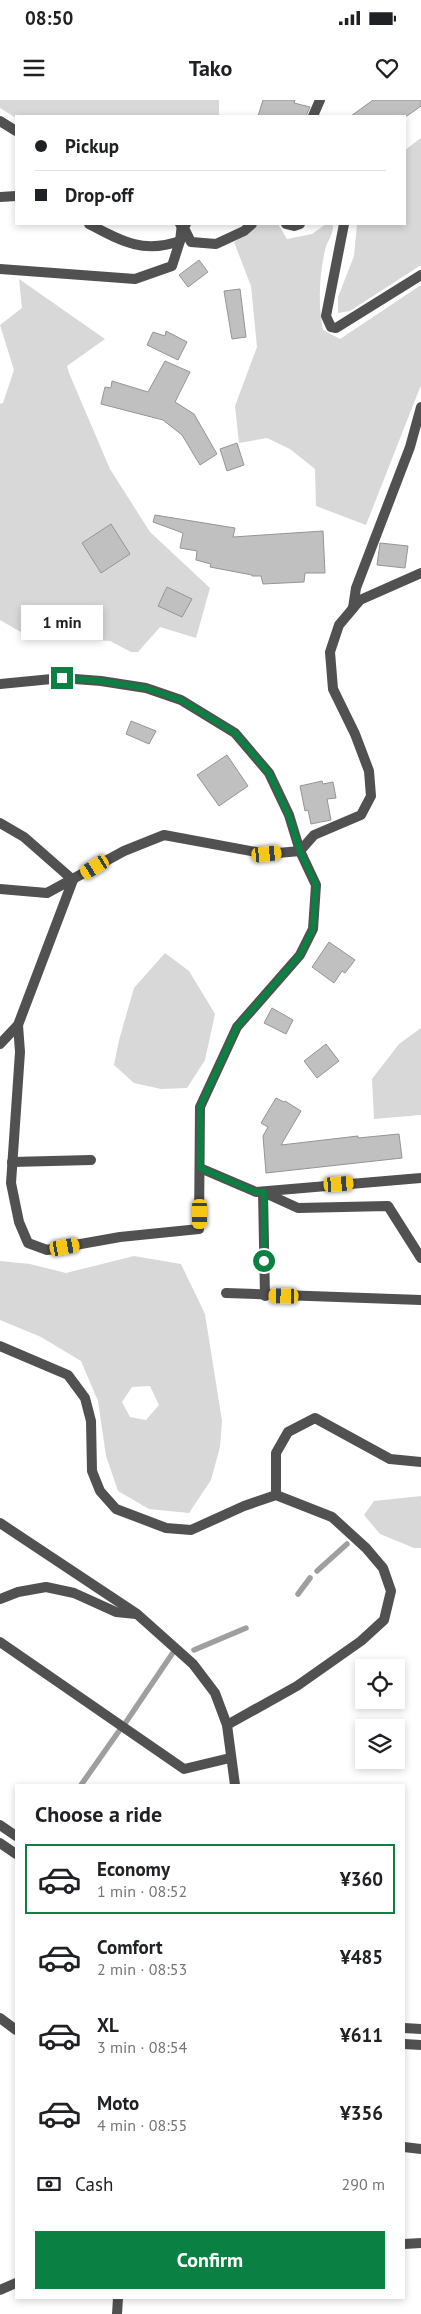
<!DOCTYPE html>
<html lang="en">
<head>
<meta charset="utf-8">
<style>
	body { margin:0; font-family:"PT Sans",sans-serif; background:#f6f6f6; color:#202124; height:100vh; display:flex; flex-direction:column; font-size:19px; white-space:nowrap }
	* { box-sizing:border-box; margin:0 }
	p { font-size:16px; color:#757577 }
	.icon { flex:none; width:28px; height:28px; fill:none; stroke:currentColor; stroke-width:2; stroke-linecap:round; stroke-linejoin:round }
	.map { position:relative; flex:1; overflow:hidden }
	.panel { position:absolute; left:15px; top:1684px; width:390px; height:515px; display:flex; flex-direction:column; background:#fff; border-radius:0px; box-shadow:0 2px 8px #0003 }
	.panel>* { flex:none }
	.guide { position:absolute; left:15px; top:15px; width:391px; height:110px; border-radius:0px; box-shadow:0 2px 8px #0003; display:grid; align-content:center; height:110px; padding:0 20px; background:#fff }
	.fabs { position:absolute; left:355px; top:1559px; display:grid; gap:10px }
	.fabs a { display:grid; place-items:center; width:50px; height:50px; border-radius:0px; background:#fff; box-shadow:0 2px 8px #0003; font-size:25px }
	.end { position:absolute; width:22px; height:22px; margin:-11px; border:6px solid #0b8043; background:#fff; box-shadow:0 0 0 2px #fff }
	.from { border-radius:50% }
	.bubble { position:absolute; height:35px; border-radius:0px; background:#fff; box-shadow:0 2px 8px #0003; font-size:16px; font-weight:700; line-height:35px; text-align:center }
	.car { position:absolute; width:15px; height:30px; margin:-15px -8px; border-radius:6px; box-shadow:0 0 4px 1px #0007; background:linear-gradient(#f5c518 24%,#345 0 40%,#f5c518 0 76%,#345 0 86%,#f5c518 0) }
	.guide b { display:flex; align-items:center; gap:18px; height:48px; font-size:19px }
	.guide b+b { border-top:1px solid #e0e0e0 }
	.guide i { width:12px; height:12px; background:#202124 }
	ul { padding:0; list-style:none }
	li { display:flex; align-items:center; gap:15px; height:70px; margin:0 10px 8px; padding:0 10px; border:2px solid transparent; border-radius:0px }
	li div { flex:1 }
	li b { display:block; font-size:19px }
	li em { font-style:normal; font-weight:700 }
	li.current { border-color:#0b8043 }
	li>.icon { width:45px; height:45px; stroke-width:1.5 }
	h2 { padding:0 20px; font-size:22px; line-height:60px }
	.pay { display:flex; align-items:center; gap:12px; height:55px; padding:0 20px; font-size:19px }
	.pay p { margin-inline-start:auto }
	.button { display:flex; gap:10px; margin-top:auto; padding:10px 20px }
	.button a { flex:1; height:58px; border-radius:0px; background:#0b8043; color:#fff; font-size:20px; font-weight:700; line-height:58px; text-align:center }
	.status { display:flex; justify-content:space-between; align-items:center; height:35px; padding:0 25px; background:#fff; direction:ltr }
	.status svg { height:14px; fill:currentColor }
	header { display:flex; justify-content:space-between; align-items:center; height:65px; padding:0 20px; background:#fff; font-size:22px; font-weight:700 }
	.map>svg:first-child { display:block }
	.green { fill:#d8d8d8; fill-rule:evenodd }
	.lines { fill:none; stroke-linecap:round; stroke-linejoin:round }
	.stream { stroke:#9f9f9f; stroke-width:5.5 }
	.building { fill:#c0c0c0; stroke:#959595 }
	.minor { stroke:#515151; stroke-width:10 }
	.tertiary { stroke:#515151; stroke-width:10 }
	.route { stroke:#0b8043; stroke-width:6 }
</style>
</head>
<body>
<div class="status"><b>08:50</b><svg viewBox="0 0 49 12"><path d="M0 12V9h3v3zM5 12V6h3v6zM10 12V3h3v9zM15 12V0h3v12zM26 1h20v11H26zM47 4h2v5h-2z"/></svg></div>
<header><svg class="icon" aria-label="menu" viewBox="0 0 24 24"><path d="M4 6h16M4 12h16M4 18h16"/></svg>Tako<svg class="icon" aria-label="heart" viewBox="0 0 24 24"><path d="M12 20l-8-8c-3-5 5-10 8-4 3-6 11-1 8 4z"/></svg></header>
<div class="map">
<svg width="421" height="2214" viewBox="0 0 421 2214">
	<rect width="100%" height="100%" fill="#fff"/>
	<g class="green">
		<path d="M0 0H219V16H16V18L0 8Z"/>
		<path d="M421 38V165L350 211 338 213V197L354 156 357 124H405V50Z"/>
		<path d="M259 124H278L287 139 312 134 326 124H333C334 134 327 141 325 150 319 177 318 204 323 230L340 239 421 185V285L366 425 316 406 315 369 290 349 267 338 239 343 235 306 257 247 251 186 234 142Z"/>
		<path d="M19 179 105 239 67 266 69 273 110 369 150 432 210 488 196 538 160 527 138 552H131L110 541 26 535 0 520V304L3 303 14 270 0 225 22 208Z"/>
		<path d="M165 853 189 871 215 914 205 960 187 988 161 989 134 983 114 965 119 940 134 888Z"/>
		<path d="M421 928V1015L374 1019 372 979 399 944Z"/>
		<path d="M134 1156 181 1164 205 1214 222 1321 220 1347 211 1380 189 1413 149 1409 118 1391 106 1356 98 1301 81 1261 41 1237 0 1220V1161L30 1164 66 1173ZM150 1286 159 1305 146 1320 130 1317 122 1302 132 1287Z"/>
		<path d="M421 1396V1448H414L380 1434 364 1415 374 1401Z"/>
	</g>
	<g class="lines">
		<g class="stream">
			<path d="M317 1471 347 1444"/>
			<path d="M298 1494 310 1478"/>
			<path d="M194 1550 246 1528"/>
			<path d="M126 1622 172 1554"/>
			<path d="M81 1685 119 1631"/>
		</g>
	</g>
	<g class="building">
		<path d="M263 0H295L294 3 310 7 306 16H258Z"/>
		<path d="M373 0H421V6L407 16H351Z"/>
		<path d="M199 160 208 172 188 187 179 175Z"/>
		<path d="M240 189 246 237 232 239 224 191Z"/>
		<path d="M166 231 187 242 178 260 147 245 153 232 165 236Z"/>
		<path d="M165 261 190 272 175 302 194 314 217 354 200 365 182 335 163 320 101 304 105 287 111 288 112 281 148 292Z"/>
		<path d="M237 343 244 365 227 371 220 349Z"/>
		<path d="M155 415 235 428 233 437 323 431 325 473H305L304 482 263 484 261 476H252V475L210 467 211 464 196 460 197 451 180 448 183 433 153 422Z"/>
		<path d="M111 424 130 454 101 473 82 443Z"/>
		<path d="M380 443 408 446 405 468 377 465Z"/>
		<path d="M167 487 192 499 182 517 158 506Z"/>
		<path d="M131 621 156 631 149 644 126 634Z"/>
		<path d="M227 655 248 686 219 706 197 675Z"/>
		<path d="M322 681 323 684 333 682 336 698 327 699 331 720 311 724 308 710 305 711 300 686Z"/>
		<path d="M329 842 355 860 345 873 342 871 334 883 312 867Z"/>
		<path d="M272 908 293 920 286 934 264 923Z"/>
		<path d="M326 944 339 961 317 978 304 961Z"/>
		<path d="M276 998 284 1002 285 1001 301 1011 281 1045 358 1036V1038L399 1034 402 1058 266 1073 263 1036 268 1027 261 1023Z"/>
	</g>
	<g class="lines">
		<g class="minor">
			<path d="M0 97 16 96"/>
			<path d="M89 124C121 141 143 154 180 141L182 124"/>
			<path d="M182 124 191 142 216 144 244 131 252 124"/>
			<path d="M286 124 294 126 300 124"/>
			<path d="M344 124 326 216 331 227 336 228 421 175"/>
			<path d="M0 169 135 179 172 166 180 141"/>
			<path d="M353 508 356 488 410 347 421 307"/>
			<path d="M0 584 62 578 101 581 146 588 181 600 235 633 269 673 289 715 300 751 316 785 313 829 300 855 237 927 200 1007 199 1129 120 1137 47 1150 28 1143 19 1122 11 1083 20 952 18 925"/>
			<path d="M0 723 24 737 73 780"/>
			<path d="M0 789 47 793 124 751 164 735 267 754 300 751 314 735 361 715 371 696 369 671 355 634 333 589 330 552 339 525 360 500 421 473"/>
			<path d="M0 944 18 925 73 780"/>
			<path d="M12 1062 91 1060"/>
			<path d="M200 1068 256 1092 421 1078"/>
			<path d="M226 1193 421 1200"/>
			<path d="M265 1196 263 1092 298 1108 388 1106 421 1158"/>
			<path d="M0 1246 68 1275 85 1298 91 1321 92 1371 100 1391 116 1409 166 1428 191 1430 244 1406 276 1395 332 1417 366 1448 383 1468 391 1491 384 1520 361 1541 297 1586 227 1625"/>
			<path d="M276 1395V1353L288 1332 315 1318 390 1359 421 1362"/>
			<path d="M0 1423 137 1514 193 1564 215 1593 227 1625 235 1685"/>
			<path d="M0 1499 18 1492 46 1487 74 1493 116 1512 136 1514"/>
			<path d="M0 1542 184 1669 230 1658"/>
			<path d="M0 1725 16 1736"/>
			<path d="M0 1743 16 1754"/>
			<path d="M0 1918 16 1930"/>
			<path d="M404 1928 421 1929"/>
			<path d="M404 1944 421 1945"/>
			<path d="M404 2047 421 2049"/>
			<path d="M404 2144 421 2143"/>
			<path d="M0 2190 16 2183"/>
			<path d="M117 2214 118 2198"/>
		</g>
		<g class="tertiary">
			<path d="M313 16 320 0"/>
			<path d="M0 21 16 31"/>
			<path d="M180 124H186"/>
		</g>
	</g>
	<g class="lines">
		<path class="route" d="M62 578 101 581 146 588 181 600 235 633 269 673 289 716 300 751 316 785 313 829 300 855 237 927 200 1007V1068L256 1092H264V1161"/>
	</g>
</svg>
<div class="fabs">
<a><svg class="icon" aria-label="locate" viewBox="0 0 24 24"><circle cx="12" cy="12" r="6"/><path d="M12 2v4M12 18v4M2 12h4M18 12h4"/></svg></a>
<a><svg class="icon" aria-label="layers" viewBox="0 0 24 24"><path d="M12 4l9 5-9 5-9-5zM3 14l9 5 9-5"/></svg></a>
</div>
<i class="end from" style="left:264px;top:1161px"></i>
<i class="end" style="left:62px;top:578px"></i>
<div class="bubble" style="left:21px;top:505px;width:82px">1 min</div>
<i class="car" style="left:267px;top:754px;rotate:84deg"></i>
<i class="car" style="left:95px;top:767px;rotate:239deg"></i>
<i class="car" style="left:339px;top:1084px;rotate:86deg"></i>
<i class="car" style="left:200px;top:1114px;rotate:180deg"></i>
<i class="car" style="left:65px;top:1147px;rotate:80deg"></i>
<i class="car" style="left:284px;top:1196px;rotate:271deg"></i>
<div class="guide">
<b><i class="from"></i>Pickup</b>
<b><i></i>Drop-off</b>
</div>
<section class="panel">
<h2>Choose a ride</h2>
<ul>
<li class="current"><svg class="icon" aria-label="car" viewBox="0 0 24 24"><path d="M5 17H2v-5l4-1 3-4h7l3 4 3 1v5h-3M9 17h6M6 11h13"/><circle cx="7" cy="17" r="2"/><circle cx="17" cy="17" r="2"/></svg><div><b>Economy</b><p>1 min · 08:52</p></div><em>¥360</em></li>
<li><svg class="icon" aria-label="car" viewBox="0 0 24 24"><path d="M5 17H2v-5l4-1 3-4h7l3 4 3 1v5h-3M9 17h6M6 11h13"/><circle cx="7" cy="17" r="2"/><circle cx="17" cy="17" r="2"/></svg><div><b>Comfort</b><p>2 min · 08:53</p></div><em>¥485</em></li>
<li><svg class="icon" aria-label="car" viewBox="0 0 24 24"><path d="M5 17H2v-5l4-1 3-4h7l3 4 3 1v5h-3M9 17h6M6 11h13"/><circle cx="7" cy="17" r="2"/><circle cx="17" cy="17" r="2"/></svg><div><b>XL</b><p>3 min · 08:54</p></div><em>¥611</em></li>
<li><svg class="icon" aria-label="car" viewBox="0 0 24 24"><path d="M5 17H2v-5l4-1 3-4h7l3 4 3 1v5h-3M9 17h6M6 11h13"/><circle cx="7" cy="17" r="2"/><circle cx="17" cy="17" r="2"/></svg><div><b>Moto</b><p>4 min · 08:55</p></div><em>¥356</em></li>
</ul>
<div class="pay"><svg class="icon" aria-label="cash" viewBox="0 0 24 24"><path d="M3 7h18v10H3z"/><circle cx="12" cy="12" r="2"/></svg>Cash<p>290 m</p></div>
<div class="button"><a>Confirm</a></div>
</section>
</div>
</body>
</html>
